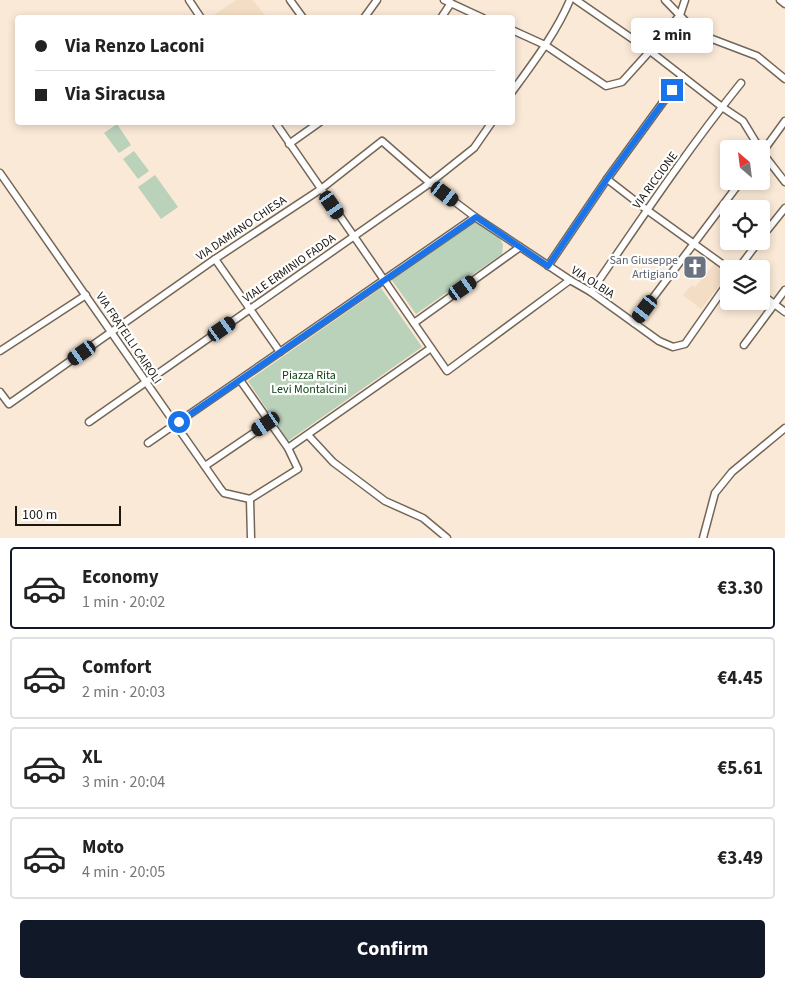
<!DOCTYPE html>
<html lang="en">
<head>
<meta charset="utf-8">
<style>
	body { margin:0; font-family:"Source Sans 3",sans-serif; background:#f2f2f2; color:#222; height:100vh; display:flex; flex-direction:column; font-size:19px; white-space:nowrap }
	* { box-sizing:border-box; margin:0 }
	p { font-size:16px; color:#767676 }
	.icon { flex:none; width:28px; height:28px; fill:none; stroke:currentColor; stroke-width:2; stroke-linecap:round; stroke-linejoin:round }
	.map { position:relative; height:538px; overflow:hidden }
	.sheet { display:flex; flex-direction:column; background:#fff; flex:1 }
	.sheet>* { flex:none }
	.hud { position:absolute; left:15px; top:15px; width:500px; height:110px; border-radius:5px; box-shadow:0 2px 8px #0003; display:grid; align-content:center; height:110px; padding:0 20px; background:#fff }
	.needle { width:32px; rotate:332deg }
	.fabs { position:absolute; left:720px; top:140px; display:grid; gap:10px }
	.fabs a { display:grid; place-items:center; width:50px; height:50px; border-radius:5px; background:#fff; box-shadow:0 2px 8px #0003; font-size:25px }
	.scale { position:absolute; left:15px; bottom:12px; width:106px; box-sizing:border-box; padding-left:5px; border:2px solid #1c1710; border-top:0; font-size:14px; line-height:18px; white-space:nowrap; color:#1c1710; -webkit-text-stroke:4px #fff; paint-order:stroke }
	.end { position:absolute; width:22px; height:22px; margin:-11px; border:6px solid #1a73e8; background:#fff; box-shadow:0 0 0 2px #fff }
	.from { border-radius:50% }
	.bubble { position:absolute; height:35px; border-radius:5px; background:#fff; box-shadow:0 2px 8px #0003; font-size:16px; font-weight:700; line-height:35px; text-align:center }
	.car { position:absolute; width:15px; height:30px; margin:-15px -8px; border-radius:6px; box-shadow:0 0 4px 1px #0007; background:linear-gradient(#222 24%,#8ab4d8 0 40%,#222 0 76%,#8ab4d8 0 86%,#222 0) }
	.hud b { display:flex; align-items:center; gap:18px; height:48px; font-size:19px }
	.hud b+b { border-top:1px solid #e0e0e0 }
	.hud i { width:12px; height:12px; background:#222 }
	ul { padding:9px 0 0; list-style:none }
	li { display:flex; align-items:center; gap:15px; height:82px; margin:0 10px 8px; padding:0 10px; border:2px solid #e0e0e0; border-radius:5px }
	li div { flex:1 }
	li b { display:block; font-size:19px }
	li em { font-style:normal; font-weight:700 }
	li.active { border-color:#111827 }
	li>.icon { width:45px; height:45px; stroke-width:1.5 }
	.cta { display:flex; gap:10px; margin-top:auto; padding:10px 20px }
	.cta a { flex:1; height:58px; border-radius:5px; background:#111827; color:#fff; font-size:20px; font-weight:700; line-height:58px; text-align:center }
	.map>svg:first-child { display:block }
	.built { fill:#f3ddc5 }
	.green { fill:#bad1ba }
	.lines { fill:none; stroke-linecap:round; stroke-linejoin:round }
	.street-casing { stroke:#746656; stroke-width:9 }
	.street { stroke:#fff; stroke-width:6 }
	.route { stroke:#1a73e8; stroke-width:6 }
	.labels { text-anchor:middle; stroke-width:4.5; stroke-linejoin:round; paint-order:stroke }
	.street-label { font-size:12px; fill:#1c1710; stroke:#fff }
	.worship-label { font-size:12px; fill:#5b616d; stroke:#fff; text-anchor:end }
	.park-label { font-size:12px; fill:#0d4314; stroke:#fff }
</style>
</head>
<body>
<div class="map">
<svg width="785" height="538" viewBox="0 0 785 538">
	<rect width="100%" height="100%" fill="#fae9d7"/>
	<g class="built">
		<path d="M236 0H253L266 17H211Z"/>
		<path d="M715 263 728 274 701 309 683 295 692 285 695 287Z"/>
	</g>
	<g class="green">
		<path d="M117 124 131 145 119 153 104 133Z"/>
		<path d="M134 151 149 171 138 179 123 159Z"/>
		<path d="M155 175 178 207 161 219 138 187Z"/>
		<path d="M476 221 498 236 503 244 502 254 416 314 391 279Z"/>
		<path d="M381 288 422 347 288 441 248 381Z"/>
	</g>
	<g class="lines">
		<g class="street-casing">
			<g id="street">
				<path d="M189 0 201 18"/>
				<path d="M290 0 303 18"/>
				<path d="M444 0 483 18"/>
				<path d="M576 0 650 51 722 107 743 121 760 149"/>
				<path d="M665 0 694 30 707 37 757 56 785 79"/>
				<path d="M780 0 785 4"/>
				<path d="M364 18 377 0"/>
				<path d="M441 18 451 3"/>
				<path d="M512 30 545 45 606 86 622 82 650 51 680 15 685 0"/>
				<path d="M512 92C533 63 556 33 570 0"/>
				<path d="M275 122 447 371 570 280"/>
				<path d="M289 144 320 122"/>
				<path d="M761 151 785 182"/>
				<path d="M761 154 785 121"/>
				<path d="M0 173 220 488 224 493 250 499"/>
				<path d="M607 179 647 210 729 269"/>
				<path d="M761 238 785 208"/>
				<path d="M215 259 280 352"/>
				<path d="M548 266 607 179 682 76"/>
				<path d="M738 269 759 241"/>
				<path d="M591 292C639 222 687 150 741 83"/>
				<path d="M761 294 785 312"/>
				<path d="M414 323 520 247"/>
				<path d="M634 323 741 181"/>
				<path d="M744 345 785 290"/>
				<path d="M0 351 86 295"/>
				<path d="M240 380 288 448 298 469 250 499"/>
				<path d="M0 392 9 404 215 259 321 189 382 141 430 183 475 217 570 280 591 292 659 341 673 347 685 344 729 281"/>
				<path d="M89 422 430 183 474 148 492 122"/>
				<path d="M308 435 333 462 385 501 423 518 447 538"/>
				<path d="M148 443 475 217"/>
				<path d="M288 448 431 348"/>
				<path d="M205 466 270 422"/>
				<path d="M250 499 251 538"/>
				<path d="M703 538 715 493 732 472 785 428"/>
			</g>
		</g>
		<use href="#street" class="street"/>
	</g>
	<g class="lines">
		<path class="route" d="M179 422 476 217 548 266 607 179 672 90"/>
	</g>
	<defs>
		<g id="church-square" transform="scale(1.25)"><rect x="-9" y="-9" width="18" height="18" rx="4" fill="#6b7280" stroke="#fff"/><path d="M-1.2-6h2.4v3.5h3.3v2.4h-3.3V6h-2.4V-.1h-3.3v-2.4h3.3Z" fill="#fff"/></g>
	</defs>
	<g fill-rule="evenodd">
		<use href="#church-square" x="695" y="267"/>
	</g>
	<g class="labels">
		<g class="street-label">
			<text transform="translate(655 180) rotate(-54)" y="4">VIA RICCIONE</text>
			<text transform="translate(241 228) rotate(-34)" y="4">VIA DAMIANO CHIESA</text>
			<text transform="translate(289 268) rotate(-35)" y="4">VIALE ERMINIO FADDA</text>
			<text transform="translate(593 282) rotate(33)" y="4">VIA OLBIA</text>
			<text transform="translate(129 338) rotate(56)" y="4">VIA FRATELLI CAIROLI</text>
		</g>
		<g class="worship-label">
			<text x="678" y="264">San Giuseppe<tspan x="678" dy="14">Artigiano</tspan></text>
		</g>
		<g class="park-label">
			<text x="309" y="379">Piazza Rita<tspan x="309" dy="14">Levi Montalcini</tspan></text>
		</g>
	</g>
</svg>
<div class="fabs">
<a><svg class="needle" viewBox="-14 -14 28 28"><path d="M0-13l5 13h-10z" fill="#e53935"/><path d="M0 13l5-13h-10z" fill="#767676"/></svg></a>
<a><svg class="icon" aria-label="locate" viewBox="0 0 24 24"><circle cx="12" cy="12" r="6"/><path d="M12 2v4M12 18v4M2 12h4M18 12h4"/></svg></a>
<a><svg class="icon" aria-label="layers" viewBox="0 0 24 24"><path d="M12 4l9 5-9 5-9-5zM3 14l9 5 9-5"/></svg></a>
</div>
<div class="scale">100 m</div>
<i class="end from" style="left:179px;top:422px"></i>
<i class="end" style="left:672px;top:90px"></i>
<div class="bubble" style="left:631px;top:18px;width:82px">2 min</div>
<i class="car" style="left:445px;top:194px;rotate:127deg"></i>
<i class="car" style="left:332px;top:205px;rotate:145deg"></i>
<i class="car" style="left:463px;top:288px;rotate:55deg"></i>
<i class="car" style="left:645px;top:309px;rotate:217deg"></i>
<i class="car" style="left:222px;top:329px;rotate:55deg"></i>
<i class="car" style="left:82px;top:353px;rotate:235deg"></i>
<i class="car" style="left:266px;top:424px;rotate:236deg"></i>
<div class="hud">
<b><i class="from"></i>Via Renzo Laconi</b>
<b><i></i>Via Siracusa</b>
</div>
</div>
<section class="sheet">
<ul>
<li class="active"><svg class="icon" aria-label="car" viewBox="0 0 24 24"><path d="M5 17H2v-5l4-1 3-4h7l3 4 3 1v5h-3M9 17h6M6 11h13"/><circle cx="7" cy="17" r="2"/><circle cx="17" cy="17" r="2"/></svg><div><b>Economy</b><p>1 min · 20:02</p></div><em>€3.30</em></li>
<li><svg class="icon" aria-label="car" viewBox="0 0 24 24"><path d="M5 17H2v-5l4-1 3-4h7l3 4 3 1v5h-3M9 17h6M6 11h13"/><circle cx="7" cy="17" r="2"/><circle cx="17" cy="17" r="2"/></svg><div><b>Comfort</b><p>2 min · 20:03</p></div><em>€4.45</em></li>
<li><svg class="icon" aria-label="car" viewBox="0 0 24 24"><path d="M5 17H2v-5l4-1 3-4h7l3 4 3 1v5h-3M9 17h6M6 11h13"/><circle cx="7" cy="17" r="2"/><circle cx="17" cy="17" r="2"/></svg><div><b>XL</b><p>3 min · 20:04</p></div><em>€5.61</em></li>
<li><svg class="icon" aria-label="car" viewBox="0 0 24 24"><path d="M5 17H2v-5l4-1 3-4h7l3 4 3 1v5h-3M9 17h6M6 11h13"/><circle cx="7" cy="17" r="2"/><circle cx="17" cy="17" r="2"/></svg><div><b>Moto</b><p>4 min · 20:05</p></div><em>€3.49</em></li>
</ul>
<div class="cta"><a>Confirm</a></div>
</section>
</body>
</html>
